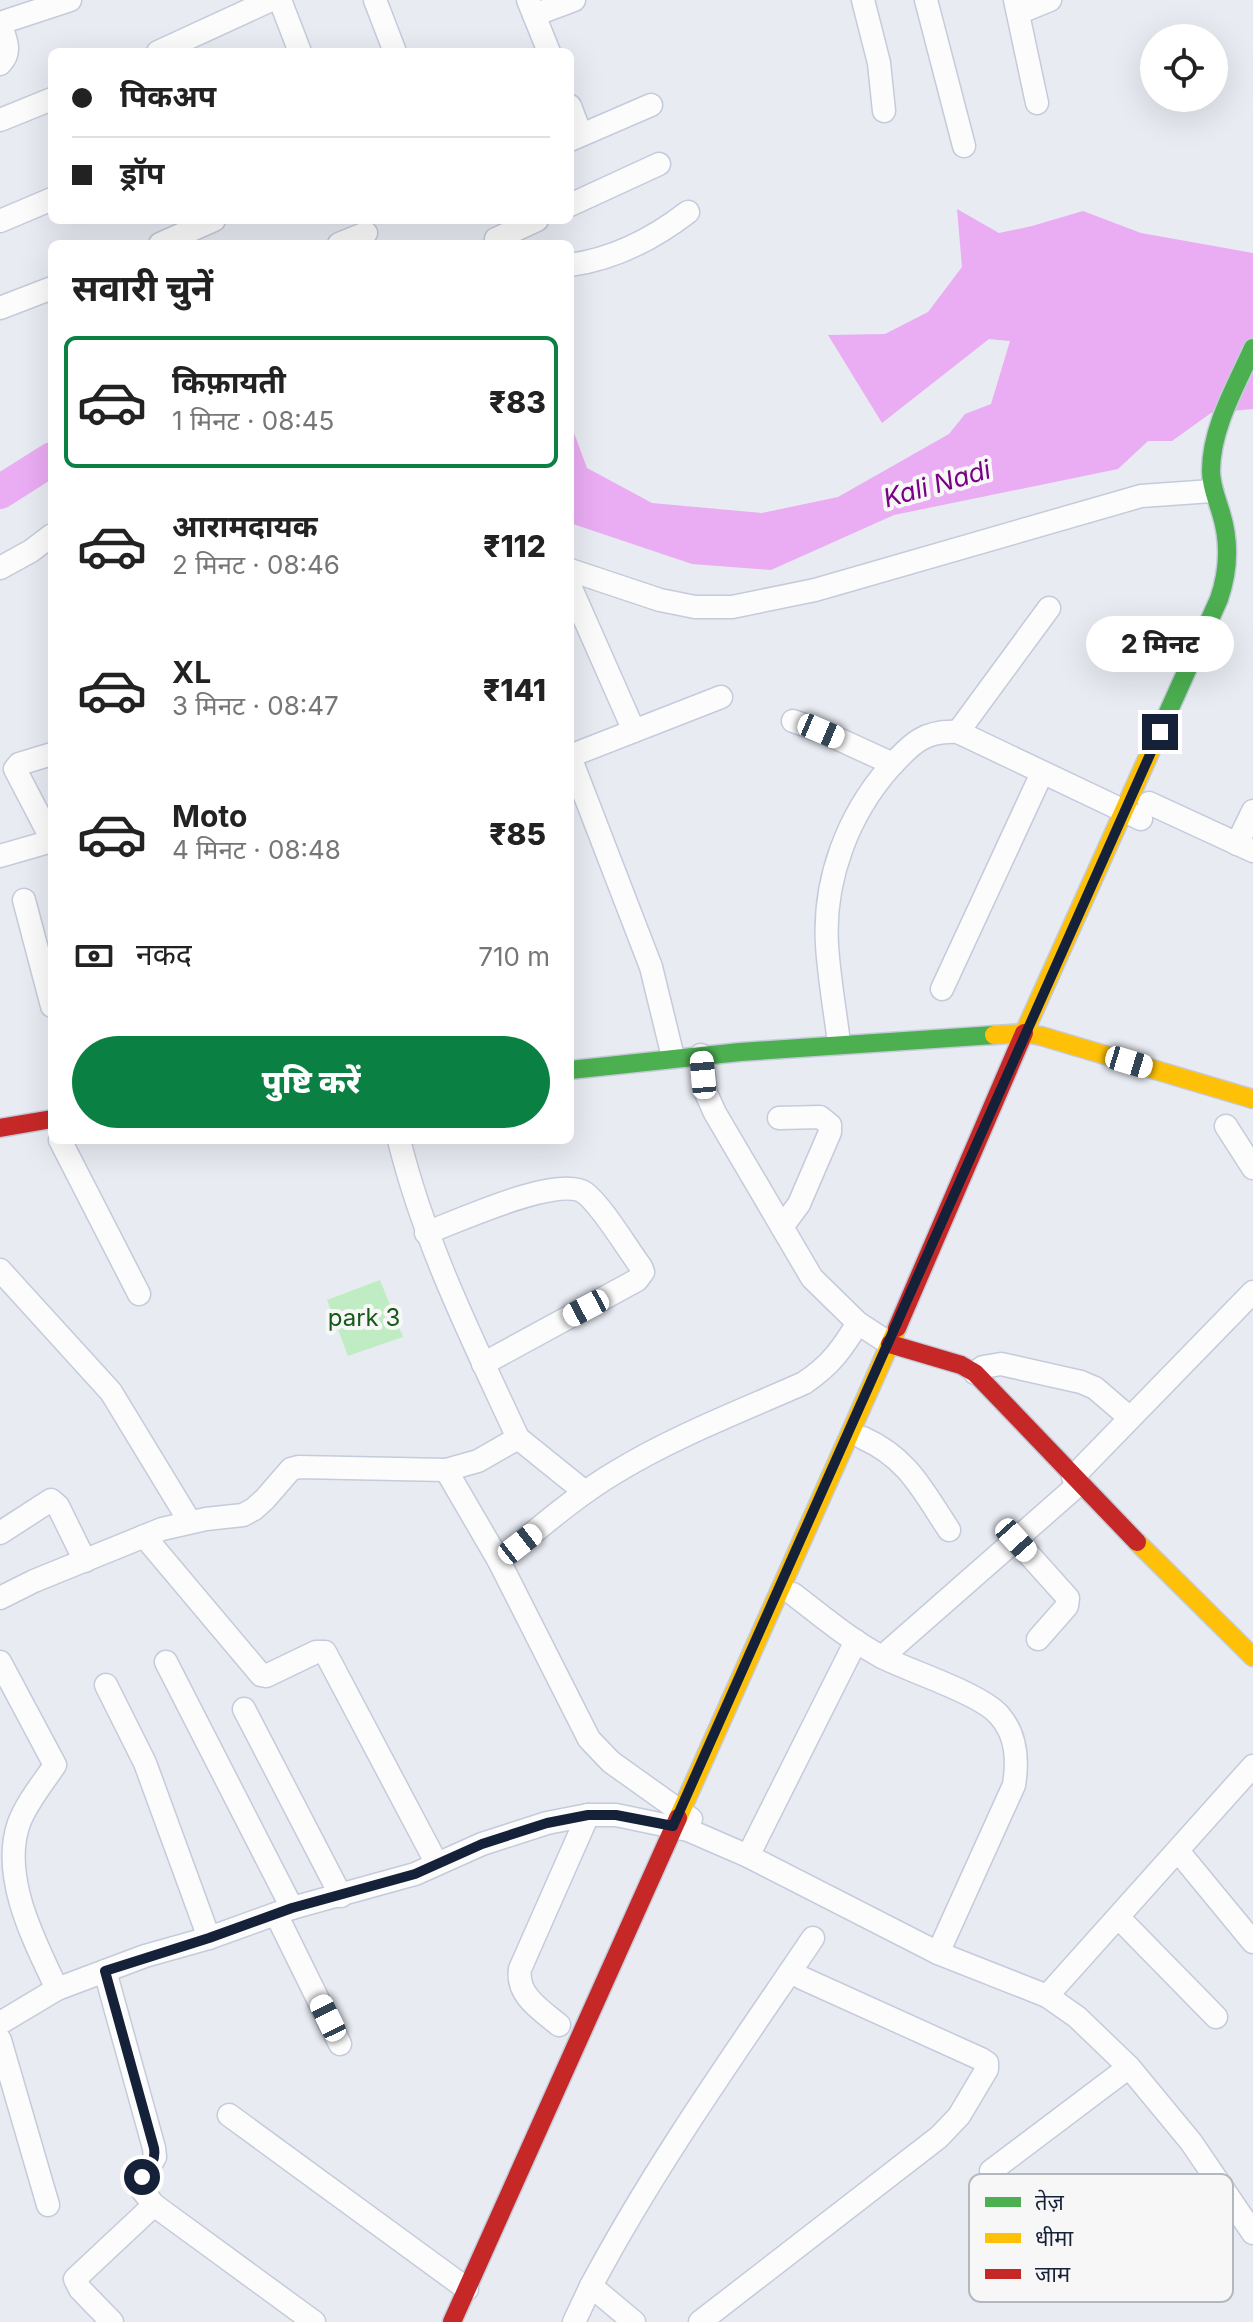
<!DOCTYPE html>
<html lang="hi">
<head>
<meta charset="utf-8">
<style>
	body { margin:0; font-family:Inter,"Noto Sans Devanagari",sans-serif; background:#f2f2f2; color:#222; height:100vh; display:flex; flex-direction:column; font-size:30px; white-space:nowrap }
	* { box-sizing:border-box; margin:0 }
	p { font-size:26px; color:#767676 }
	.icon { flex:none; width:44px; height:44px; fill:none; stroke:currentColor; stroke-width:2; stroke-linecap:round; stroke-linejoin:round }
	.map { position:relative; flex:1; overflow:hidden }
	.panel { position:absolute; left:48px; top:240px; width:526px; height:904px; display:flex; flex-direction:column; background:#fff; border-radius:12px; box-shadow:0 8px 32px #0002 }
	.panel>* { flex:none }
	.banner { position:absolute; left:48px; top:48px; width:526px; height:176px; border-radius:12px; box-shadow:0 8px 32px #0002; display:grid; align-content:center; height:176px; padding:0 24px; background:#fff }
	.fabs { position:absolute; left:1140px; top:24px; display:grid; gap:16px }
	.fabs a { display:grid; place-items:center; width:88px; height:88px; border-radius:50%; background:#fff; box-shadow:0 8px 32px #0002; font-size:40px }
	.end { position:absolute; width:36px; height:36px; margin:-18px; border:10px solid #152138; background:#fff; box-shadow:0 0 0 4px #fff }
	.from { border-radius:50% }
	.bubble { position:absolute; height:56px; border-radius:28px; background:#fff; box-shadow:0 8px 32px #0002; font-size:26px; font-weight:800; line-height:56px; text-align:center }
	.car { position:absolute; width:24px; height:48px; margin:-24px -12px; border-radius:10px; box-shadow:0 0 6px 2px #0007; background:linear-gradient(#fff 24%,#345 0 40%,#fff 0 76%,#345 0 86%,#fff 0) }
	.banner b { display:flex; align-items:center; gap:28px; height:76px; font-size:30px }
	.banner b+b { border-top:2px solid #e0e0e0 }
	.banner i { width:20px; height:20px; background:#222 }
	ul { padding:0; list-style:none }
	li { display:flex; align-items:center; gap:24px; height:132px; margin:0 16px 12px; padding:0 8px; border:4px solid transparent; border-radius:12px }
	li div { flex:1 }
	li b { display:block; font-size:30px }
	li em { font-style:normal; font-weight:800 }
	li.on { border-color:#0b8043 }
	li>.icon { width:72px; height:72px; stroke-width:1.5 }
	h2 { padding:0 24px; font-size:36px; line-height:96px }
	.pay { display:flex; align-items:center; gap:20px; height:88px; padding:0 24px; font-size:30px }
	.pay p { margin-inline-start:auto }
	.button { display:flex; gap:16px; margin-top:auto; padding:16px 24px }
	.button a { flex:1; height:92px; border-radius:48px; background:#0b8043; color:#fff; font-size:32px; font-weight:800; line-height:92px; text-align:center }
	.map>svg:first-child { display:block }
	.green { fill:#c0ecc3 }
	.water { fill:#eaacf3 }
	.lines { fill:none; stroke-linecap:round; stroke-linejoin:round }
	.river { stroke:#eaacf3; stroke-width:34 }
	.street-casing { stroke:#c4cbda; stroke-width:25 }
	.fast-casing { stroke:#c4cbda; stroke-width:21 }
	.slow-casing { stroke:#c4cbda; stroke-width:21 }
	.jam-casing { stroke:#c4cbda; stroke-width:21 }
	.street { stroke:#fcfcfd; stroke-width:22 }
	.fast { stroke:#4caf50; stroke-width:18 }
	.slow { stroke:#ffc107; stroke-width:18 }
	.jam { stroke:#c62828; stroke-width:18 }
	.route { stroke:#152138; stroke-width:10 }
	.labels { text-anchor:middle; stroke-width:8; stroke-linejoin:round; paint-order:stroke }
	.park-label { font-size:24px; fill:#165919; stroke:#f7f7f7 }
	.water-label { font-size:26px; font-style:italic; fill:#7a0086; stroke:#f7f7f7 }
	.key { fill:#f7f7f7; stroke:#b3b7be; stroke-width:2 }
	.key-label { font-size:22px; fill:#152138 }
</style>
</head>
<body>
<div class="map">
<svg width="1253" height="2322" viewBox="0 0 1253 2322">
	<rect width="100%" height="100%" fill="#e8ebf2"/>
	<path class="green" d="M380 1280 403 1337 348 1356 327 1300Z"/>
	<path class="water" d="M957 209 999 233 1032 226 1083 211 1141 233 1253 253V409L1211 413 1172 441H1148L1118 469 894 515 771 570 692 564 570 523V422L587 468 652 503 762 513 838 497 949 434 965 414 991 404 1010 341 989 339 882 423 828 335 885 334 928 312 962 267Z"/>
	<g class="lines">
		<path class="river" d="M0 492 52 459"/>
		<g class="street-casing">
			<g id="street">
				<path d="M280 0 300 52"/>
				<path d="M375 0 395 52"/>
				<path d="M528 0 549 52"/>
				<path d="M863 0 879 63 884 111"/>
				<path d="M926 0 964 146"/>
				<path d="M1015 0 1037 103"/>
				<path d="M1018 13 1050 0"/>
				<path d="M534 15 574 0"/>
				<path d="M0 23 70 0"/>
				<path d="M0 23C5 39 13 51 0 64"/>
				<path d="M158 52 271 0"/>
				<path d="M570 106 581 135"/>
				<path d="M0 120 52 99"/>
				<path d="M570 140 651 105"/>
				<path d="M570 205 659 164"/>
				<path d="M0 221 52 199"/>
				<path d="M496 239 537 220"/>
				<path d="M160 244 214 220"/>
				<path d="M339 244 366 233"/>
				<path d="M570 265C615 259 653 239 688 212"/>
				<path d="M0 308 52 288"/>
				<path d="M0 568 31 551 52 535"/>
				<path d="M570 570 660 600 695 607H732L815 590 1141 496 1212 491"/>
				<path d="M570 586 634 731"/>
				<path d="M793 721 821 731 893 764"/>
				<path d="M958 732 1049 608"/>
				<path d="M52 754 19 764 15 769 52 840"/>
				<path d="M570 756 721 697"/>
				<path d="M570 757 651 967 673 1057"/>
				<path d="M1149 803 1253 851"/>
				<path d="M1237 844 1253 811"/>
				<path d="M0 856 52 841"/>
				<path d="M24 900 52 1006"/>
				<path d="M942 989 1042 773"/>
				<path d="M839 1043C835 1010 829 978 827 945 823 880 848 814 891 766 912 743 925 730 958 732L1141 819"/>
				<path d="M701 1055 706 1093 715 1113 812 1278 858 1323 890 1344"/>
				<path d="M779 1118 820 1117 830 1125V1132L799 1204 782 1227"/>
				<path d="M1226 1126 1253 1168"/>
				<path d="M60 1140 139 1294"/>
				<path d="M399 1140C425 1245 473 1341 518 1438"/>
				<path d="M426 1233C456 1222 559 1174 585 1193 602 1206 627 1248 641 1267L643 1272 637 1280 483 1364"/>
				<path d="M0 1270 111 1392 190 1522"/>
				<path d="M975 1373 983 1367 1001 1364 1081 1382 1095 1388 1130 1418"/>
				<path d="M863 1438C908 1458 923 1491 949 1530"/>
				<path d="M446 1470 499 1561 589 1739 611 1762 691 1819"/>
				<path d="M1073 1477 1253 1292"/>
				<path d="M0 1533 51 1500 58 1506 85 1561"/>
				<path d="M144 1536 261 1675 266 1676 316 1652H325L437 1864"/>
				<path d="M1016 1540 1068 1598 1067 1606 1038 1639"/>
				<path d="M499 1561C537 1530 574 1497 616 1472 675 1436 741 1411 804 1383 831 1365 841 1350 858 1323"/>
				<path d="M793 1594C822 1616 851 1641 884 1658 912 1672 981 1694 999 1715 1017 1735 1018 1760 1014 1785L938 1953"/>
				<path d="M0 1598 34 1581 162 1529 206 1519 243 1515 254 1509 265 1499 291 1469 299 1467 446 1470 478 1461 518 1438 585 1492"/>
				<path d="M882 1657 1079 1484"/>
				<path d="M0 1662 55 1765C43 1783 27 1802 19 1823 0 1877 35 1942 57 1989"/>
				<path d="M166 1662 292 1908"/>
				<path d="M106 1685 145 1763 209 1938"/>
				<path d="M244 1709 341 1896"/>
				<path d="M1178 1851 1253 1942"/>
				<path d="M748 1856 856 1641"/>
				<path d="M276 1914 340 2044"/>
				<path d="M1118 1917 1216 2017"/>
				<path d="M105 1971 154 2148 155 2157 140 2183 142 2190 154 2205 314 2322"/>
				<path d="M1047 1996 1253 1766"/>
				<path d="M0 2023 57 1989 145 1956 209 1938 292 1908 415 1874 482 1844 547 1823 588 1815H616L688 1830 748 1856 938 1953 1047 1996 1077 2017 1129 2067 1191 2142 1253 2233"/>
				<path d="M559 2025C541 2010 516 1995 520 1969L588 1815"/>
				<path d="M0 2040 48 2205"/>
				<path d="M229 2115 467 2289"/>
				<path d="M991 2171 1129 2067"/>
				<path d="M591 2286C656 2164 736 2052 813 1938"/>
				<path d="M112 2322 80 2289 75 2279 154 2205"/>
				<path d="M574 2322 591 2286 634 2322"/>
				<path d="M700 2322 939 2137 959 2116 987 2069V2063L981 2059 802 1978"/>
			</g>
		</g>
		<g class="fast-casing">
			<g id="fast">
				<path d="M1161 728 1219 599C1229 570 1230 542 1221 513 1217 499 1211 486 1211 471 1211 428 1236 386 1253 348"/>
				<path d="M570 1070 740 1052 994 1035"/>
			</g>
		</g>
		<g class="slow-casing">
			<g id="slow">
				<path d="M1024 1033 1161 728"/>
				<path d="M994 1035 1024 1033 1041 1036 1253 1099"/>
				<path d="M1137 1542 1253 1657"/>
				<path d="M678 1818 897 1328"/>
			</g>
		</g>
		<g class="jam-casing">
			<g id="jam">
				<path d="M0 1128 52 1119"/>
				<path d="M897 1328 1024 1033"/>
				<path d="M890 1344 961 1365 975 1373 1137 1542"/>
				<path d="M452 2322 678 1818"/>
			</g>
		</g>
		<use href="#street" class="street"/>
		<use href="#fast" class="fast"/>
		<use href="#slow" class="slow"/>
		<use href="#jam" class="jam"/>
	</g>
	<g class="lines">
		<path class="route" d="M142 2177C150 2167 156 2161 154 2148L105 1971 209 1938 292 1908 415 1874 482 1844 547 1823 588 1815H616L673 1826 1160 732"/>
	</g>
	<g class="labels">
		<g class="park-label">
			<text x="364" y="1326">park 3</text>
		</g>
		<g class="water-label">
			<text transform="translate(937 484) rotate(-16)" y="9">Kali Nadi</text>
		</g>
	</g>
	<rect x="969" y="2174" width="264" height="128" rx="12" class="key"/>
	<rect x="985" y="2197" width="36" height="10" fill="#4caf50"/>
	<rect x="985" y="2233" width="36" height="10" fill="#ffc107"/>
	<rect x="985" y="2269" width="36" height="10" fill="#c62828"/>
	<g class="key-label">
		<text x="1035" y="2210">तेज़</text>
		<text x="1035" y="2246">धीमा</text>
		<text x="1035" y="2282">जाम</text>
	</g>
</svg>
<div class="fabs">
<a><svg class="icon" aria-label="locate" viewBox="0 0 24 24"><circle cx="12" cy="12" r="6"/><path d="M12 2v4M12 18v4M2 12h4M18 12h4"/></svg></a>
</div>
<i class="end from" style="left:142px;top:2177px"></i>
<i class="end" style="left:1160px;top:732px"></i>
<div class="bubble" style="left:1086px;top:616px;width:148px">2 मिनट</div>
<i class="car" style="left:821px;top:731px;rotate:113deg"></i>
<i class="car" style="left:1129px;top:1062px;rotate:107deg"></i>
<i class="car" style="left:703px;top:1075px;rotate:355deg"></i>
<i class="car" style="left:586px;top:1308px;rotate:242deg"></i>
<i class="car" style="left:1016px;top:1540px;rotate:138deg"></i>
<i class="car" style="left:520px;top:1544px;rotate:52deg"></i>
<i class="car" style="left:328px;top:2018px;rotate:334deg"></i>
<div class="banner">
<b><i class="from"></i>पिकअप</b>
<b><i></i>ड्रॉप</b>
</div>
<section class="panel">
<h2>सवारी चुनें</h2>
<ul>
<li class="on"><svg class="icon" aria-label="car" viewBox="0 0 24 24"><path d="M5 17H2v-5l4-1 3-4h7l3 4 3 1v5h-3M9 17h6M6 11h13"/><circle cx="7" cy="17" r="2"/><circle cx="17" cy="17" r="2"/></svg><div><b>किफ़ायती</b><p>1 मिनट · 08:45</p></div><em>₹83</em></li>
<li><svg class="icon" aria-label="car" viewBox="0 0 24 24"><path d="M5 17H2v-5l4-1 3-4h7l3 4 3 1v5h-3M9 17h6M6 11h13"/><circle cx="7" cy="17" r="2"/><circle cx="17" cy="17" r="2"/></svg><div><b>आरामदायक</b><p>2 मिनट · 08:46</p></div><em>₹112</em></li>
<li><svg class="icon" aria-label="car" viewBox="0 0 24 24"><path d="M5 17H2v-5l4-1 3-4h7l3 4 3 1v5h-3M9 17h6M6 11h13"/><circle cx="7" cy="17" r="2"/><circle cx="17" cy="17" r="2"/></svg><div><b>XL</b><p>3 मिनट · 08:47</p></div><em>₹141</em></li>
<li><svg class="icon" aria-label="car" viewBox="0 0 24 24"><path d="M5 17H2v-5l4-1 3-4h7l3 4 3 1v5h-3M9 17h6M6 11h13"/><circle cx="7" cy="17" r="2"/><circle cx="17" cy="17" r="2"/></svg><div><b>Moto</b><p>4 मिनट · 08:48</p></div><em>₹85</em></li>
</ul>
<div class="pay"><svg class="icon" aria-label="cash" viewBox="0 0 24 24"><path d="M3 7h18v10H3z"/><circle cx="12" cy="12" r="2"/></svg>नकद<p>710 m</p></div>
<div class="button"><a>पुष्टि करें</a></div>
</section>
</div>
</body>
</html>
